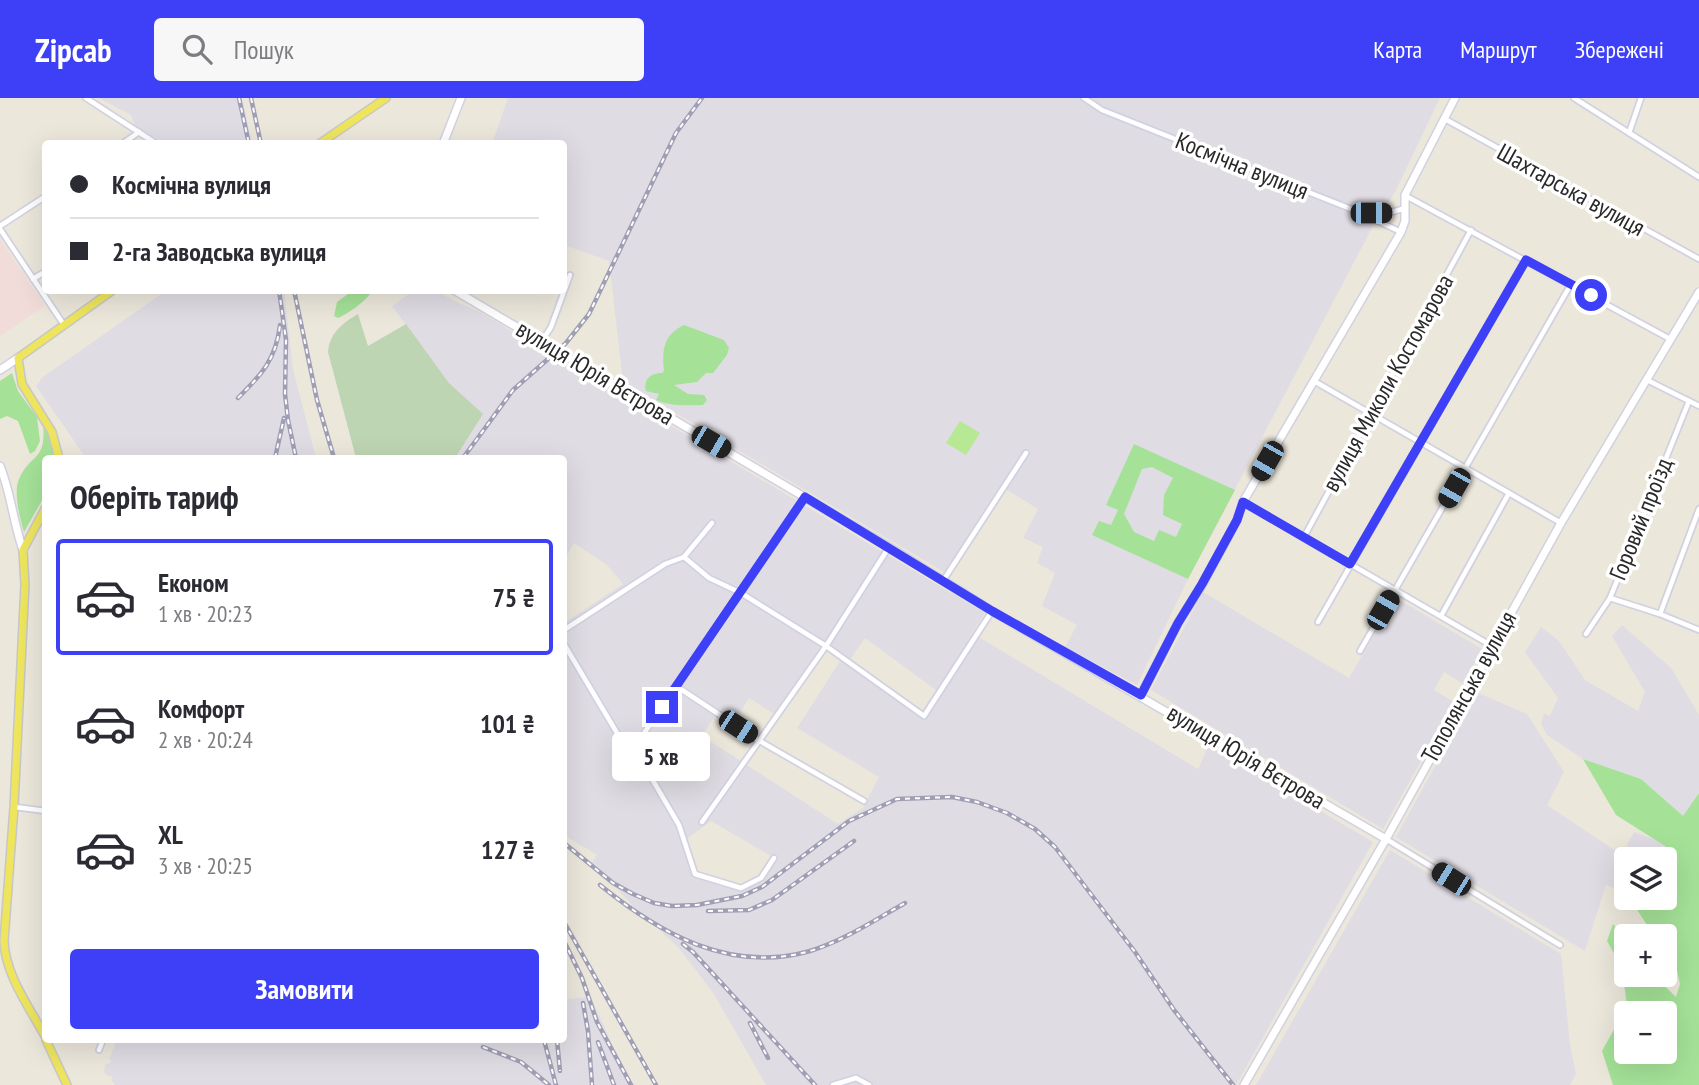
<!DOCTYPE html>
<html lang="uk">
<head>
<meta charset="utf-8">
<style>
	body { margin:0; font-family:"PT Sans Narrow",sans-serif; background:#f7f7f7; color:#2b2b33; height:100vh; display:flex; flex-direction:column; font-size:26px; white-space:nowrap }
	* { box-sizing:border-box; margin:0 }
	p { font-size:23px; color:#7c7c81 }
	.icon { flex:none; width:38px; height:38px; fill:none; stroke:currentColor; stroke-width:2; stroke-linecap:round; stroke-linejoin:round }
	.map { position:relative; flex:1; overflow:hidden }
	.side { position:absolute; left:42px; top:357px; width:525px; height:588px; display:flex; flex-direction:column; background:#fff; border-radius:7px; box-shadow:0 7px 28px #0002 }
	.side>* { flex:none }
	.banner { position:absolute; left:42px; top:42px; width:525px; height:154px; border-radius:7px; box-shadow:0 7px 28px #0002; display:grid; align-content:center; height:154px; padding:0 28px; background:#fff }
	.fabs { position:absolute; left:1614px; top:749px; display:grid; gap:14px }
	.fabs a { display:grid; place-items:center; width:63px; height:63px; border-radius:7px; background:#fff; box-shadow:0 7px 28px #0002; font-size:35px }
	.end { position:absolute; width:32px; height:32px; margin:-16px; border:9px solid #3d40f7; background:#fff; box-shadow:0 0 0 4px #fff }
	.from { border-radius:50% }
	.bubble { position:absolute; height:49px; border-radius:7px; background:#fff; box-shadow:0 7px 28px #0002; font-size:23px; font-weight:700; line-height:49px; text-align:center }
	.car { position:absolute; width:21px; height:42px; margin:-21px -10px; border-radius:9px; box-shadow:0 0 5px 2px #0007; background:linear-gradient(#222 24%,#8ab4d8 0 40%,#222 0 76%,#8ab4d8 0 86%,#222 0) }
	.banner b { display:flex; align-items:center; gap:24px; height:66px; font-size:26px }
	.banner b+b { border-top:2px solid #e1e1e2 }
	.banner i { width:18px; height:18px; background:#2b2b33 }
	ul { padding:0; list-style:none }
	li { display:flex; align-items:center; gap:21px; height:116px; margin:0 14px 10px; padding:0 14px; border:4px solid transparent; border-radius:7px }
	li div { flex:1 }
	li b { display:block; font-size:26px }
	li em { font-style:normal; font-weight:700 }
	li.active { border-color:#3d40f7 }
	li>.icon { width:63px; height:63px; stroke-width:1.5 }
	h2 { padding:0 28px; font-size:32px; line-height:84px }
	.cta { display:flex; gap:14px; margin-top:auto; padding:14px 28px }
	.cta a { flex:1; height:80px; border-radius:7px; background:#3d40f7; color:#fff; font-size:28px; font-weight:700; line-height:80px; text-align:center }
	header { display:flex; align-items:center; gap:42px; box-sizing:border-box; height:98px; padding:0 35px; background:#3d40f7; color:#fff }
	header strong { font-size:33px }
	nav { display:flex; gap:38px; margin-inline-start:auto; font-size:24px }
	.search { width:490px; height:63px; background:#f7f7f7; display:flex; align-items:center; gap:18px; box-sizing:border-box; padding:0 24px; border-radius:7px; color:#7c7c81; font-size:26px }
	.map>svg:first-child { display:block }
	.industrial { fill:#e0dce4; fill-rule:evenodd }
	.medical { fill:#f2dcd9 }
	.green { fill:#a5e298; fill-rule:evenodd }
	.cemetery { fill:#bed5b3 }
	.pitch { fill:#b7e994 }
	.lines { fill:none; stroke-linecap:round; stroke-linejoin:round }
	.street-casing { stroke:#d1d1e2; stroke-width:8 }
	.secondary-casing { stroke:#d1d1e2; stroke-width:10 }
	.primary-casing { stroke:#c7c7c7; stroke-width:10 }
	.street { stroke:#fff; stroke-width:4.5 }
	.secondary { stroke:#fff; stroke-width:7 }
	.primary { stroke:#eee55d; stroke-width:7 }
	.rail-casing { stroke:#9f9eb4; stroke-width:4.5 }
	.rail { stroke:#fff; stroke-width:2; stroke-dasharray:5; stroke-linecap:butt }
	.route { stroke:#3d40f7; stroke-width:9 }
	.labels { text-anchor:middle; stroke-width:7; stroke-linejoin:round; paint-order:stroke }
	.street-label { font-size:24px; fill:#292929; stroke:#fff }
</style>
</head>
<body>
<header>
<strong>Zipcab</strong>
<div class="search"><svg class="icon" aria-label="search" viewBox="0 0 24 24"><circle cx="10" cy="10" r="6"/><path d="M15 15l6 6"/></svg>Пошук</div>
<nav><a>Карта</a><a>Маршрут</a><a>Збережені</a></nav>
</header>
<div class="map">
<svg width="1699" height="987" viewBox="0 0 1699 987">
	<rect width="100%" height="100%" fill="#ece7db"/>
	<g class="industrial">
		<path d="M99 0H242L252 45H163L135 28 131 17Z"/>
		<path d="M508 0H1440L1395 94 1373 128 1188 481 1137 587 1065 549 1077 527 1042 508 1055 475 1037 465 1043 449 1023 440 1038 411 1002 389 944 474 623 284 609 163 564 147V46H492Z"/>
		<path d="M167 192 284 193 293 271 316 360H86L36 288 43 279Z"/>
		<path d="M413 193H437L454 203 480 214 985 515 972 535 1198 671 1209 647 1373 744 1236 987H766L714 896 678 849 633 808 592 764 597 757 567 739 564 741V525L623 486 607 467 574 445 564 462V360H455L482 316 449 285 392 208ZM865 540 936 592 921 615 849 563ZM827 548 842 560 797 630 879 679 863 710 838 726 702 638 720 610 736 620 749 600 776 617ZM711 723 773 759 761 780 741 790 695 776 684 743Z"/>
		<path d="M1203 494 1349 580 1396 500 1482 551 1463 586 1444 574 1434 592 1454 604 1383 731 1151 592Z"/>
		<path d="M1622 527 1671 570 1699 617V695L1683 719 1641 681 1583 661 1547 637 1541 626 1544 616 1550 618 1558 600 1525 554 1541 529 1559 543 1585 582 1638 613 1645 594 1612 538Z"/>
		<path d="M1476 594 1527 616 1564 674 1547 707 1622 757 1634 734 1668 746 1663 761H1626V795L1606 787 1585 853 1396 739Z"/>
		<path d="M1390 752 1561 856 1570 947 1576 976 1570 987H1256Z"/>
		<path d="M564 882 566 901 591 899 612 946 634 987H115L111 982 113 978H108L104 974 105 967 112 964 109 961 117 942H564Z"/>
	</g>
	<path class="medical" d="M0 141 45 208 0 238Z"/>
	<g class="green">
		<path d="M352 193H372C367 202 348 216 338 220L334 218 337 204Z"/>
		<path d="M684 227 724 242 729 250 727 257 713 275H706L697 284 674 287 688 296 704 297 707 302 703 307C686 307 672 309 656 302L659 296 646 293C643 281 651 275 662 275L664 273C662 252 663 237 684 227Z"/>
		<path d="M12 275 18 293 37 319 40 343 35 353 30 356 18 323 7 318 0 321V283Z"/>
		<path d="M43 325 51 342 54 360H46L45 397 24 434C20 421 14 397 18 384 29 354 47 366 43 325Z"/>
		<path d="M1134 346 1235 392 1188 481 1092 437 1099 423 1111 427 1118 412 1106 407ZM1152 369 1173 380 1164 397 1163 417 1182 426 1176 439 1159 432 1154 443 1134 434 1124 416 1142 371Z"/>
		<path d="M1583 661 1641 681 1683 718 1699 695V987H1613L1602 953 1627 908 1622 870 1607 843 1613 826 1626 842V877H1653L1676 899 1680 886 1671 845 1664 842V838L1653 836 1632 804 1650 807 1653 800H1664V774L1673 753 1616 717ZM1626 915H1664V954H1626Z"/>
	</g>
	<path class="cemetery" d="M358 216 368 248 406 226 449 285 483 316 455 360H356L328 254C330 235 341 226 358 216Z"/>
	<path class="pitch" d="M960 323 980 335 966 357 946 345Z"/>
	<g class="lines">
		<g class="street-casing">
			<g id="street">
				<path d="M86 0 157 46"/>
				<path d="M1084 0 1102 12 1356 113 1401 134"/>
				<path d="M1574 0 1699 79"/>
				<path d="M1445 21 1699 161"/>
				<path d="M1629 35 1641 0"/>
				<path d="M122 46 139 34"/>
				<path d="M1406 98 1670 241"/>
				<path d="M1361 114 1388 115 1406 110"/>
				<path d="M0 128 46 98"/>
				<path d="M0 131 64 227"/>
				<path d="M33 181 46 173"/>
				<path d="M542 243 551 229 570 177"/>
				<path d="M1647 282 1699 308"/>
				<path d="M1314 283 1561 425"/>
				<path d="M1243 404 1492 548"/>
				<path d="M1699 411 1660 516 1699 532"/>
				<path d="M1304 439 1471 132"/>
				<path d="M684 459 709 480 741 495 826 548 924 618 992 513"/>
				<path d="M943 483 1026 355"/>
				<path d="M1610 500 1660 516"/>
				<path d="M1441 518 1509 395"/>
				<path d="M1318 524 1526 162"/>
				<path d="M564 532 665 466 684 459 712 425"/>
				<path d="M1586 536 1610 500 1689 303"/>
				<path d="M564 546 620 640 634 650 679 727 695 776 741 790 761 780 774 760"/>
				<path d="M1360 553 1571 186"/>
				<path d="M676 588 758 642 864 703"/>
				<path d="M634 650 804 400"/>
				<path d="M15 709 46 713"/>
				<path d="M702 724 826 548 889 449"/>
				<path d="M1386 741 1560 847"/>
				<path d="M99 952 103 942"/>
				<path d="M833 987 856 980 869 987"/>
			</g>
		</g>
		<g class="secondary-casing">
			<g id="secondary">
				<path d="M443 46 461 0"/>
				<path d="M454 192 889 449 992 513 1386 741"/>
				<path d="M0 272 18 260"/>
				<path d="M0 368C11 395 13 424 23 452"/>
				<path d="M1141 597 1178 525 1202 487 1237 422 1243 404 1401 134 1405 123V97L1455 0"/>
				<path d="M1244 987 1386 741 1561 425 1699 194"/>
			</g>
		</g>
		<g class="primary-casing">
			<g id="primary">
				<path d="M319 46 386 0"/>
				<path d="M59 360 52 334 22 286 18 260 113 192"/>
				<path d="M46 409 23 452 25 487 23 526 14 709 4 843C5 877 30 910 46 940"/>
				<path d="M46 942 67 987"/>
			</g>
		</g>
		<use href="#street" class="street"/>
		<use href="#secondary" class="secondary"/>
		<use href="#primary" class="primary"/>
		<g class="rail-casing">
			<g id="rail">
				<path d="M239 0 249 46"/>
				<path d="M251 0 261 46"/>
				<path d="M279 192 286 242 285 296 288 322 296 360"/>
				<path d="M294 192 317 302 334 360"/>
				<path d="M238 300C261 277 276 262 280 227"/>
				<path d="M275 360 284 320"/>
				<path d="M463 360 513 292 566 245 589 216 676 35 702 0"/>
				<path d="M564 745 613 785 633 796 654 805 672 808 697 807 742 798 762 789 849 723 897 701 952 699 977 704 1007 715 1035 731 1055 749 1135 854 1174 912 1233 987"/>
				<path d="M600 787C659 835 730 876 810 853 843 843 875 822 905 805"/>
				<path d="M708 813 749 812 772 802 854 743"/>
				<path d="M564 824 656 987"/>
				<path d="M564 843 582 880 597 924 631 987"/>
				<path d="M683 846 693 854 815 987"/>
				<path d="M583 905 588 933 592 987"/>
				<path d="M750 925 768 960"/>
				<path d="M544 942 556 987"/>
				<path d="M557 942 560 973"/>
				<path d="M598 944 614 987"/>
				<path d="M483 949 521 964 549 987"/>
			</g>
		</g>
		<use href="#rail" class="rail"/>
	</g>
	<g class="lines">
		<path class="route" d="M662 609 805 399 992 513 1141 597 1178 525 1202 486 1237 422 1243 404 1350 466 1526 162 1591 197"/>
	</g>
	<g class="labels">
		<g class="street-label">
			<text transform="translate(1242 68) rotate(22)" y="8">Космічна вулиця</text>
			<text transform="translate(1571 92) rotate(29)" y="8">Шахтарська вулиця</text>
			<text transform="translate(595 275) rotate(31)" y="8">вулиця Юрія Вєтрова</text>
			<text transform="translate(1388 285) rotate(-61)" y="8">вулиця Миколи Костомарова</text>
			<text transform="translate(1641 421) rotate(-68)" y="8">Горовий проїзд</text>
			<text transform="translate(1469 589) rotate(-61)" y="8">Тополянська вулиця</text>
			<text transform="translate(1246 659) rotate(31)" y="8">вулиця Юрія Вєтрова</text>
		</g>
	</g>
</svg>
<div class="fabs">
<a><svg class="icon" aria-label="layers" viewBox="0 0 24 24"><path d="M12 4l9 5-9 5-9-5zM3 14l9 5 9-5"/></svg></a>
<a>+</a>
<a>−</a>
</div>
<i class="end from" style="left:1591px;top:197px"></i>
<i class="end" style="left:662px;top:609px"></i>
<div class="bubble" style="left:612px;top:634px;width:98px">5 хв</div>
<i class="car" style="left:1371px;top:115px;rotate:90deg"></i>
<i class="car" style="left:711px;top:344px;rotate:120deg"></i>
<i class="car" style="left:1267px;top:363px;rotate:210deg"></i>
<i class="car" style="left:1454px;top:390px;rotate:210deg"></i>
<i class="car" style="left:1383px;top:512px;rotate:30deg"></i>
<i class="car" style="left:738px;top:629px;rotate:123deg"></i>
<i class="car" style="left:1451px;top:781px;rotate:302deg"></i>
<div class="banner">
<b><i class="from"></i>Космічна вулиця</b>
<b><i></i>2-га Заводська вулиця</b>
</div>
<section class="side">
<h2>Оберіть тариф</h2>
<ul>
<li class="active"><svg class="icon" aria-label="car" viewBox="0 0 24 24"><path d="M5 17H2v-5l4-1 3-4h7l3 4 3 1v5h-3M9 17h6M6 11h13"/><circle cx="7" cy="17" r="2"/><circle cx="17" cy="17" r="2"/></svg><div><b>Економ</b><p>1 хв · 20:23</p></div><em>75 ₴</em></li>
<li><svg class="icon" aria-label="car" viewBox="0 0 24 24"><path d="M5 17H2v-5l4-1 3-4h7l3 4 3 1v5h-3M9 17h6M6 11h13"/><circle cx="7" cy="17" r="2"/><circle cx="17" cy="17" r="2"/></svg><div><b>Комфорт</b><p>2 хв · 20:24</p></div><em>101 ₴</em></li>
<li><svg class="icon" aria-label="car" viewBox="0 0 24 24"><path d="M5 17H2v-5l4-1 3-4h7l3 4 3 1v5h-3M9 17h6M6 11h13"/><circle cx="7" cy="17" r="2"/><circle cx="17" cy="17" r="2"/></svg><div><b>XL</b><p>3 хв · 20:25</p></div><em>127 ₴</em></li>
</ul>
<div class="cta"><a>Замовити</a></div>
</section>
</div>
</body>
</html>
